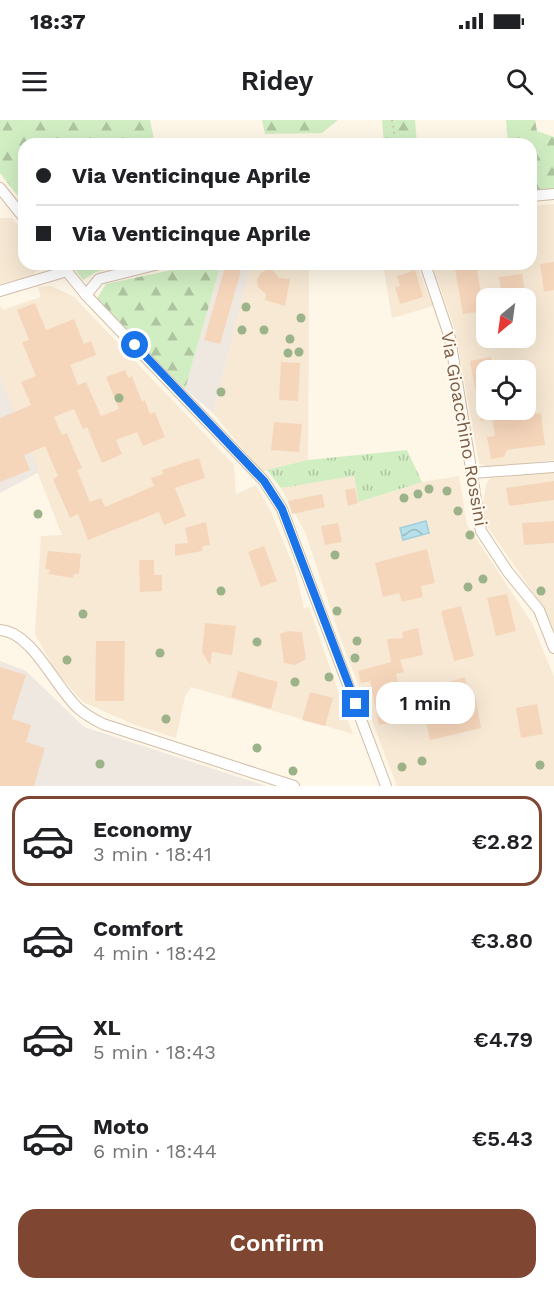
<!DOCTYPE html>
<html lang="en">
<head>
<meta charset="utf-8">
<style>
	body { margin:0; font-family:"Work Sans",sans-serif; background:#f2f2f2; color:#202124; height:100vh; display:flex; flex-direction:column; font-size:22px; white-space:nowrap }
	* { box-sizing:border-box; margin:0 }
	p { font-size:20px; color:#757577 }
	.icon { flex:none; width:33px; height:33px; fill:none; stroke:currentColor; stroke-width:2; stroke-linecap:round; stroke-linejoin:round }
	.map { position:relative; height:666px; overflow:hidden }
	.side { display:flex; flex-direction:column; background:#fff; flex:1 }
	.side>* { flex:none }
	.hud { position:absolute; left:18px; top:18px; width:519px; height:132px; border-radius:18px; box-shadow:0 6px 24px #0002; display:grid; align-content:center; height:132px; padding:0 18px; background:#fff }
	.needle { width:39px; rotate:209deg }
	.buttons { position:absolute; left:476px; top:168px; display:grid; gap:12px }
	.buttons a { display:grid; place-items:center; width:60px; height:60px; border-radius:12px; background:#fff; box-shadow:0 6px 24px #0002; font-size:30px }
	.end { position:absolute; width:27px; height:27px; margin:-14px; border:8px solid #1a73e8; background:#fff; box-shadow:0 0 0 3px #fff }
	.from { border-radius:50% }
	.bubble { position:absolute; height:42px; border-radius:18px; background:#fff; box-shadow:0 6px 24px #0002; font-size:20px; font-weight:600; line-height:42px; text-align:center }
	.hud b { display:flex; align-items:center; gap:21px; height:57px; font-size:22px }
	.hud b+b { border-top:2px solid #e0e0e0 }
	.hud i { width:15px; height:15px; background:#202124 }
	ul { padding:10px 0 0; list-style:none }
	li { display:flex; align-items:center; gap:18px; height:90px; margin:0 12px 9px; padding:0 6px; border:3px solid transparent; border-radius:18px }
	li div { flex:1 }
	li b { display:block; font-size:22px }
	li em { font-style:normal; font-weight:600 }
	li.current { border-color:#7f4631 }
	li>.icon { width:54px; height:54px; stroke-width:1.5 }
	.cta { display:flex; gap:12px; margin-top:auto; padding:12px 18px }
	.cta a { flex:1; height:69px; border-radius:18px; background:#7f4631; color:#fff; font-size:24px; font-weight:600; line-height:69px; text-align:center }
	.status { display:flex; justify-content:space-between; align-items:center; height:42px; padding:0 30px; background:#fff; direction:ltr }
	.status svg { height:16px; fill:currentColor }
	header { display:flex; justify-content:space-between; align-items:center; height:78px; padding:0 18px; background:#fff; font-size:27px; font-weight:600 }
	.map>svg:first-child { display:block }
	.residential { fill:#f7e9d4; fill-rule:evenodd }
	.industrial { fill:#eee8e0 }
	.grass { fill:url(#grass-tufts) }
	.forest { fill:url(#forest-firs) }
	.water { fill:url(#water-waves); stroke:#9dcfdd; stroke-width:1.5 }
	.building { fill:#f6d6bb }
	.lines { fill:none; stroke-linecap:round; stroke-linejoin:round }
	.street-casing { stroke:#d2beaa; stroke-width:12 }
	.path { stroke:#dcb99d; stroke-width:2; stroke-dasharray:1.5 4.5; stroke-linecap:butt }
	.street { stroke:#fff; stroke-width:10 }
	.tree { fill:#9cb288 }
	.route { stroke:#1a73e8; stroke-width:8 }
	.labels { text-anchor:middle; stroke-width:4.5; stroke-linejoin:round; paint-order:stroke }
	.street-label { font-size:18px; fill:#7b5d48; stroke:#fff9ee }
</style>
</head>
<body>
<div class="status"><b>18:37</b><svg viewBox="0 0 49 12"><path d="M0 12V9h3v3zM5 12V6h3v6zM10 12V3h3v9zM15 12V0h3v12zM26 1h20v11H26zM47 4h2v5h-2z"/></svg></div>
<header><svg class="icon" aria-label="menu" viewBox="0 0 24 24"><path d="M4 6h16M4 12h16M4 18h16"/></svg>Ridey<svg class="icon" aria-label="search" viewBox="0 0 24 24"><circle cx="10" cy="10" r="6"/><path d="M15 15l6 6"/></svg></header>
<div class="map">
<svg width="554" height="666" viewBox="0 0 554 666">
	<defs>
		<pattern id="grass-tufts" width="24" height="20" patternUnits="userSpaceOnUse" patternTransform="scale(1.5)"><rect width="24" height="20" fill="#d1eec3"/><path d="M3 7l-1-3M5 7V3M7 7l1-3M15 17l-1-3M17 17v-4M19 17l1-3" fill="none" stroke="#afc4a0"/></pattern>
		<pattern id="forest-firs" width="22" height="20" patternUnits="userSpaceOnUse" patternTransform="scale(1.5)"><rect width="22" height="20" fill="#d1eec3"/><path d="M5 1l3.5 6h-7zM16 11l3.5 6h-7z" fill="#afc4a0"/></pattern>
		<pattern id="water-waves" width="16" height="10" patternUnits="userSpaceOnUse" patternTransform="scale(1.5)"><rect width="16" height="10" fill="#b8e0ea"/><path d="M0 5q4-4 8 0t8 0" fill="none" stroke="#9bb9c0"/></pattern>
	</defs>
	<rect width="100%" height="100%" fill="#fef6e6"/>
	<g class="residential">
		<path d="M554 84V340L488 347 479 343 455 210 432 144H531V86ZM486 178H525V218H486ZM486 250H525V290H486Z"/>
		<path d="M0 98H12L24 112V144L43 145 30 157 0 164Z"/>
		<path d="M251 144H309L308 340 262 352 213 293Z"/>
		<path d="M383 144H416L433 186 392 198Z"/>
		<path d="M52 166 74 177 234 345 236 374 256 365 272 394 295 450 304 488 309 487 353 614 191 567 185 576 176 618 135 605 83 582 56 552 35 514 41 416 62 415 0 257V186L3 190 41 177 38 167Z"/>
		<path d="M554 352V510L541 484 487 406 482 389 486 365 490 358Z"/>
		<path d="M354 356 360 382 422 362 459 356 467 405 532 503 554 557V666H397L340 517 305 412 281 368Z"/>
	</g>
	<g class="industrial">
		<path d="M221 144H251L213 293 185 269Z"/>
		<path d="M0 257 39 352 0 373Z"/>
		<path d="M0 541 26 551 84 607 266 666H0Z"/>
	</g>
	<path class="grass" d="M407 330 422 362 359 382 354 356 281 368 267 350 308 340Z"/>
	<g class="forest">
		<path d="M0 0H150L155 24H24V84L0 53Z"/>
		<path d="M262 0H338L322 13 265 14Z"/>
		<path d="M382 0H415L417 24H384Z"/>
		<path d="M506 0H535L537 11 554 17V71H531V24H508Z"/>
		<path d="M71 144H126L96 152 83 160Z"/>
		<path d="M200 144H221L185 269 96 180 106 164Z"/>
	</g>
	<path class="water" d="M426 401 429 413 403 420 400 408Z"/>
	<g class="building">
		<path d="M554 142V170L544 172 540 144Z"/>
		<path d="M454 144H476L484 191 463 194Z"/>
		<path d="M225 147 241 151 220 224 204 220Z"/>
		<path d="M271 148 279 158 290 159 285 186 265 180 266 174 258 167 257 160 261 153Z"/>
		<path d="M415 150 423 177 400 184 395 167 400 166 397 156Z"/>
		<path d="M522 154 526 178H502L499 157Z"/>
		<path d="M35 183 46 210 74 199 84 224 91 221 96 235 70 245 78 265 86 262 101 296 119 289 106 257 125 250 128 258 132 256 142 282 145 280 150 294 155 292 165 317 143 326 137 312 116 320 122 334 102 343 87 307 83 309 74 289 54 297 62 315 67 313 73 328 82 348 77 350 90 382 101 378 105 387 154 366 151 358 163 354 162 350 199 338 205 358 175 368 186 396 164 405 159 392 88 420 78 394 70 398 53 359 58 356 45 326 24 335 30 350 0 362V298L31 285 21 262 36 256 22 222 29 220 17 190Z"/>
		<path d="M491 237 493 250H486V300L481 301 470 241Z"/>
		<path d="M281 242 300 243 298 281 279 280Z"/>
		<path d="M491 290H536V294L541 293 545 325 507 330 504 337 491 339 487 317 495 316Z"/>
		<path d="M274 302 302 304 299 332 271 330Z"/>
		<path d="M554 361V380L509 386 506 368Z"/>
		<path d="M355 368 358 383 348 386 345 370Z"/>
		<path d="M322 374 325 387 292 394 288 381Z"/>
		<path d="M554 401V423L524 425 522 403Z"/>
		<path d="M206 402 210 425 203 426 202 431 175 436V424L188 423 185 408Z"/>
		<path d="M338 403 342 422 325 425 321 406Z"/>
		<path d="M264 426 277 461 261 467 248 432Z"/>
		<path d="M427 429 435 463 421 466 423 477 402 482 399 473 383 477 375 443Z"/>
		<path d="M48 431 81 434 79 454H74L73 458 48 454 50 450 45 448Z"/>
		<path d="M139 440H154V455H162V471L140 472Z"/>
		<path d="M507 474 516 511 496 516 487 478Z"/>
		<path d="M461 486 474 536 454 541 441 491Z"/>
		<path d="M205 503 236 506 232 535 212 532 210 545 202 532Z"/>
		<path d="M418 508 423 535 400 540 404 552 396 554 403 589 427 583 424 570 465 557 468 577 475 575 481 608 430 620 425 596 379 605 370 561 361 563 358 551 391 542 387 519 403 518 402 512Z"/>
		<path d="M288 511 302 512 306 539 295 545 284 543 280 514Z"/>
		<path d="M96 521H125L124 581H95Z"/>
		<path d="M0 547 26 555 12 599 31 605 26 622 45 628 34 666H0Z"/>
		<path d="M238 551 278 562 271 589 231 577Z"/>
		<path d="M310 572 333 578 325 606 302 600Z"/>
		<path d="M537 584 543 614 521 618 516 588Z"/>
	</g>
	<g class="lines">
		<g class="street-casing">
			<g id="street">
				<path d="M0 68 24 98"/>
				<path d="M531 76 554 74"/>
				<path d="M61 144 86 175 264 361 282 389 386 666"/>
				<path d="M425 144 450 218 481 411 508 452 539 490 554 528"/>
				<path d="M0 171 67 151"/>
				<path d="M86 175 99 159 159 144"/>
				<path d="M472 353 554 347"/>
				<path d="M0 510C33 512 55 568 79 589 86 595 95 600 103 604L294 666"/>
			</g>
		</g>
		<path class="path" d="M392 0 396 24"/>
		<use href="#street" class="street"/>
	</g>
	<g class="tree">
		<circle cx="246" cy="187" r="4.5"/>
		<circle cx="301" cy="198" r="4.5"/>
		<circle cx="242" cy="210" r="4.5"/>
		<circle cx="264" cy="210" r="4.5"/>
		<circle cx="290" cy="219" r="4.5"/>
		<circle cx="299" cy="232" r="4.5"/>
		<circle cx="288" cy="233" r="4.5"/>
		<circle cx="221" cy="272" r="4.5"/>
		<circle cx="119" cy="278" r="4.5"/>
		<circle cx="429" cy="369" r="4.5"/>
		<circle cx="447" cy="371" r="4.5"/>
		<circle cx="418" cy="374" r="4.5"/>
		<circle cx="404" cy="378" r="4.5"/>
		<circle cx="458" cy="391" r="4.5"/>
		<circle cx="38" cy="394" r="4.5"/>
		<circle cx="470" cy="415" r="4.5"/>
		<circle cx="335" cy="435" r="4.5"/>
		<circle cx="483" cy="459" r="4.5"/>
		<circle cx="468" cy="467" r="4.5"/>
		<circle cx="221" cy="471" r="4.5"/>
		<circle cx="541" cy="471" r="4.5"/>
		<circle cx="337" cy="491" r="4.5"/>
		<circle cx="83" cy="494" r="4.5"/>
		<circle cx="357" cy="521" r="4.5"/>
		<circle cx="257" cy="522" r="4.5"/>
		<circle cx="160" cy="533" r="4.5"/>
		<circle cx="355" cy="538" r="4.5"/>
		<circle cx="67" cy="540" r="4.5"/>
		<circle cx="329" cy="557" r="4.5"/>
		<circle cx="295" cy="562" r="4.5"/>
		<circle cx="166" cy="599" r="4.5"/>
		<circle cx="257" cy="628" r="4.5"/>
		<circle cx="422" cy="641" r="4.5"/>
		<circle cx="100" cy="644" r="4.5"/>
		<circle cx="540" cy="645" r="4.5"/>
		<circle cx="402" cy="647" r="4.5"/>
		<circle cx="293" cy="651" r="4.5"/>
	</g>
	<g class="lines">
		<path class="route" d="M135 225 264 361 282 389 356 584"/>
	</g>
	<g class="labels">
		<g class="street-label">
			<text transform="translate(464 309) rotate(80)" y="6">Via Gioacchino Rossini</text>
		</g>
	</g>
</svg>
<div class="buttons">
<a><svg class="needle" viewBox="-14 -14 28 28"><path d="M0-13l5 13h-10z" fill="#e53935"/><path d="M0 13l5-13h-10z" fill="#757577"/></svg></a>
<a><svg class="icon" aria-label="locate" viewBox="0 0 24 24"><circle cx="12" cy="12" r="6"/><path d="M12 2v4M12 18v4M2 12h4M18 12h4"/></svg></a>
</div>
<i class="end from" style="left:135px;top:225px"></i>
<i class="end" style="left:356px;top:584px"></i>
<div class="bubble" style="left:376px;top:562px;width:99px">1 min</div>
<div class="hud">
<b><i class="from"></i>Via Venticinque Aprile</b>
<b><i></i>Via Venticinque Aprile</b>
</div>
</div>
<section class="side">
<ul>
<li class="current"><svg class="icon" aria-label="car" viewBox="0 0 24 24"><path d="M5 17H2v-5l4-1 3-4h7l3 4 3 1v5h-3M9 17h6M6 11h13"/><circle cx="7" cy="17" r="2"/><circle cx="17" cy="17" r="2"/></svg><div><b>Economy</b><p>3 min · 18:41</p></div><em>€2.82</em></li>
<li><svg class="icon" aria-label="car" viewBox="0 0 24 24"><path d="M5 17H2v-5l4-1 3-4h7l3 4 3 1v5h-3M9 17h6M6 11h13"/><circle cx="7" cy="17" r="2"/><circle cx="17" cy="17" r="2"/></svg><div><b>Comfort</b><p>4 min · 18:42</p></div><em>€3.80</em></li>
<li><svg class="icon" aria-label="car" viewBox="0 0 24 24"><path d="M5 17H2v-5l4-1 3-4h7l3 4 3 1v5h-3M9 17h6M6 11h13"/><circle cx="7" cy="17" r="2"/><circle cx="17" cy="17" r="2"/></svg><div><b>XL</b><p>5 min · 18:43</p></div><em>€4.79</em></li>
<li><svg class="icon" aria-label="car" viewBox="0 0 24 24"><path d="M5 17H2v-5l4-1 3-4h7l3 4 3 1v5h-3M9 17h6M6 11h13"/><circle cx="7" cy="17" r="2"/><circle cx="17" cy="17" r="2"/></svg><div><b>Moto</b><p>6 min · 18:44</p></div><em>€5.43</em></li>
</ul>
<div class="cta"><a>Confirm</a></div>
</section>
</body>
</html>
